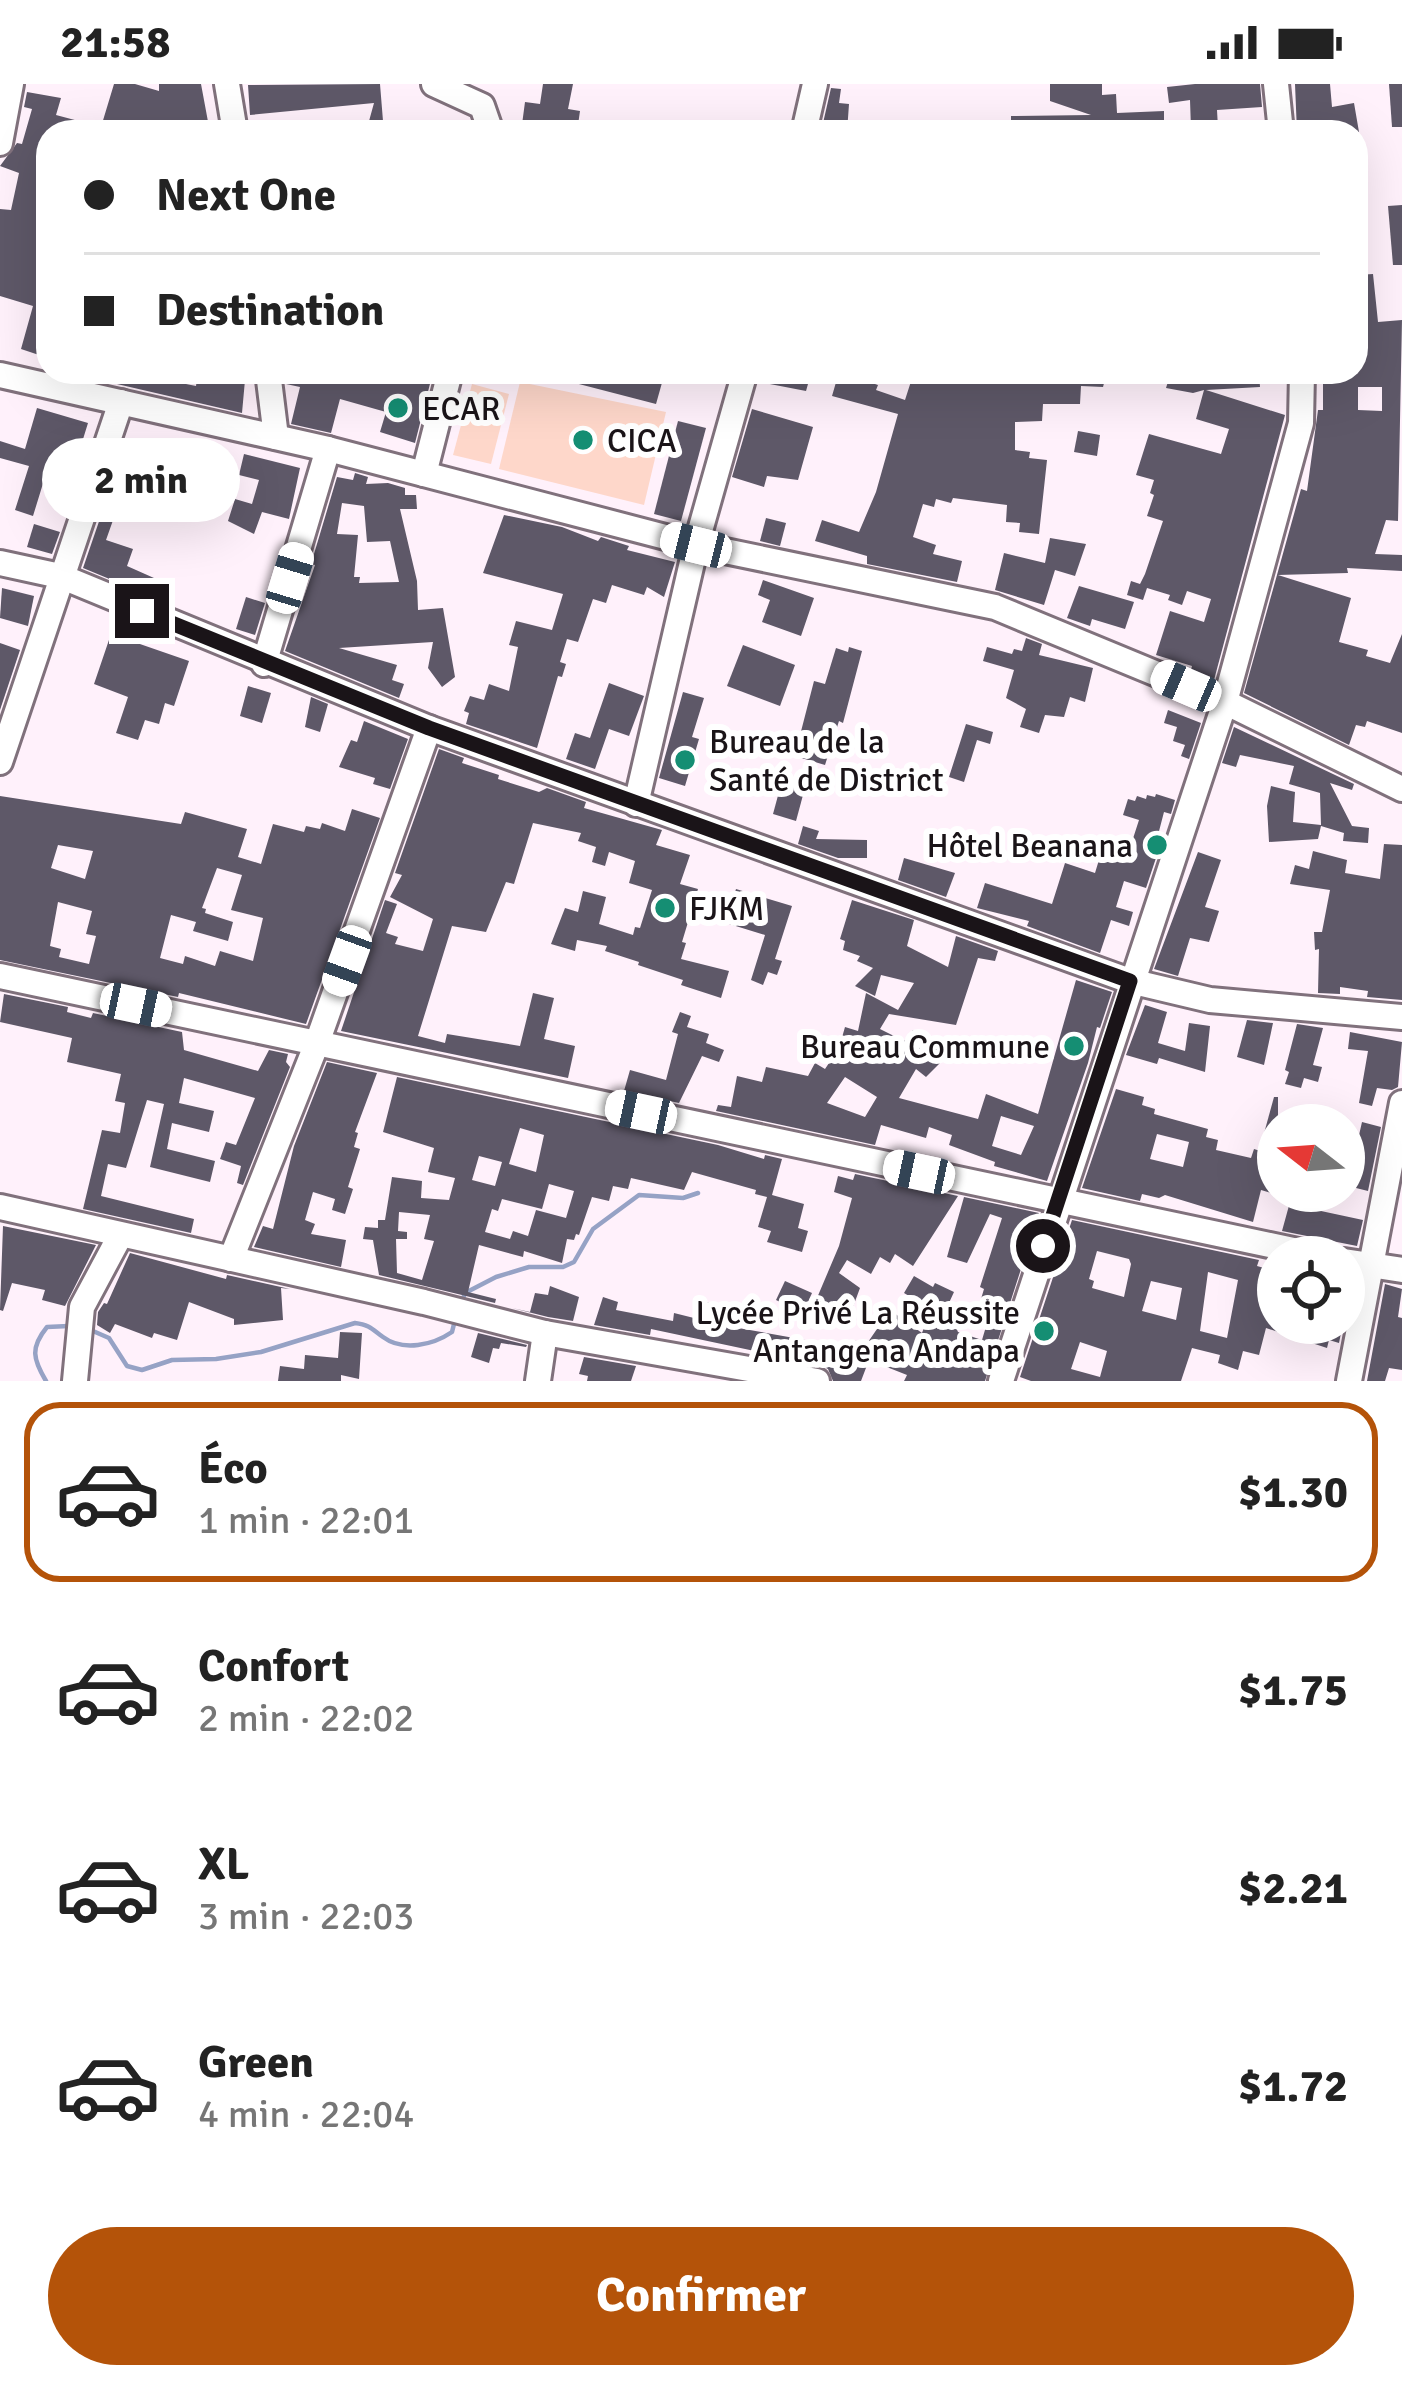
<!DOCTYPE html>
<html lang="fr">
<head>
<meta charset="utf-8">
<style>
	body { margin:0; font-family:Signika,sans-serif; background:#f6f6f6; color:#222; height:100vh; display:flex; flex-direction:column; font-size:45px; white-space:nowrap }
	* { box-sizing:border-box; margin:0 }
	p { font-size:39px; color:#767676 }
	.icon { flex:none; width:66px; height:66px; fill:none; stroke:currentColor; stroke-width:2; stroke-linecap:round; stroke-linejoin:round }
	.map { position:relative; height:1297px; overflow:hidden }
	.details { display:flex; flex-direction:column; background:#fff; flex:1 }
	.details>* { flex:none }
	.top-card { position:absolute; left:36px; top:36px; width:1332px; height:264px; border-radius:36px; box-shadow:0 12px 48px #0002; display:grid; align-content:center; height:264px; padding:0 48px; background:#fff }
	.needle { width:78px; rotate:287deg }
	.fabs { position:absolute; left:1257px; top:1020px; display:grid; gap:24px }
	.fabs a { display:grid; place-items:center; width:108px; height:108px; border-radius:50%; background:#fff; box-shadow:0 12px 48px #0002; font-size:60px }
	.end { position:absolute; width:54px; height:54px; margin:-27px; border:15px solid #1a1418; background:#fff; box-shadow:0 0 0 6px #fff }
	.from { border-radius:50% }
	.bubble { position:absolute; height:84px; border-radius:42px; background:#fff; box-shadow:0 12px 48px #0002; font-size:39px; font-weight:700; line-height:84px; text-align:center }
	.car { position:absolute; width:36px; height:72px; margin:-36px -18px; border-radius:15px; box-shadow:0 0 9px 3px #0007; background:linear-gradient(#fff 24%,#345 0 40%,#fff 0 76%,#345 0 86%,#fff 0) }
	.top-card b { display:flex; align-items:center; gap:42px; height:114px; font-size:45px }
	.top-card b+b { border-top:3px solid #e0e0e0 }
	.top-card i { width:30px; height:30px; background:#222 }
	ul { padding:21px 0 0; list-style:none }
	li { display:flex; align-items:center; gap:36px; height:180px; margin:0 24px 18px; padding:0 24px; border:6px solid transparent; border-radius:36px }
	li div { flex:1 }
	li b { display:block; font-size:45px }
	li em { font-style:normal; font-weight:700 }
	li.on { border-color:#b45309 }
	li>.icon { width:108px; height:108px; stroke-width:1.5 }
	.action { display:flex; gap:24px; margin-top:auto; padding:24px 48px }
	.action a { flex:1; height:138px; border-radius:72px; background:#b45309; color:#fff; font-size:48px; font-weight:700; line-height:138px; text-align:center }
	.status { display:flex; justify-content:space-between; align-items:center; height:84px; padding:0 60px; background:#fff; direction:ltr }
	.status svg { height:33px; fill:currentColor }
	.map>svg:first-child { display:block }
	.green { fill:#fed7ca }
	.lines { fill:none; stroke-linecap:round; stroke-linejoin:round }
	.stream { stroke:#96a2c5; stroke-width:4.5 }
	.building { fill:#5e5868; fill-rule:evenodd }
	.minor-casing { stroke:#80717c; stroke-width:30 }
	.minor { stroke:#fff; stroke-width:24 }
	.route { stroke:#1a1418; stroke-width:15 }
	.poi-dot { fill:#158e73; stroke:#fff; stroke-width:4.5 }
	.labels { text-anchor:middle; stroke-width:12; stroke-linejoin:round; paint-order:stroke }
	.poi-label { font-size:33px; fill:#1a1418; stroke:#fff; text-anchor:start }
</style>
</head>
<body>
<div class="status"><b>21:58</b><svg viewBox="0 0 49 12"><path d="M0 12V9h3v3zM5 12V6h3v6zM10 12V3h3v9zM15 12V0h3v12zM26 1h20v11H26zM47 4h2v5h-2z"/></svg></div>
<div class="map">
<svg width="1402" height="1297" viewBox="0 0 1402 1297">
	<rect width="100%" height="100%" fill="#fff1fb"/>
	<g class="green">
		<path d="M520 298 666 328 644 421 499 385Z"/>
		<path d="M472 300 509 310 491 380 453 371Z"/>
	</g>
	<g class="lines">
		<g class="stream">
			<path d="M461 1220 465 1209 496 1193 529 1183H563L574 1178 593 1145 639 1111 683 1114 698 1109"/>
			<path d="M86 1244 109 1254 127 1282 142 1286 172 1276 216 1275 261 1268 355 1239C370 1241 372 1245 383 1253 403 1268 433 1261 452 1248L455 1236"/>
			<path d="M46 1297C33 1275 30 1264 47 1243L69 1242"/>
		</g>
	</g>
	<g class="building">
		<path d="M114 0H135L159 7V0H201L209 43 184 37 181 48H48V274L21 265 33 222 0 212V125L11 126 19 89 0 82 17 59 22 60 32 25 24 23 27 8 61 14 56 31 101 43Z"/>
		<path d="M380 0 383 37 407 45V48H366L374 19 250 31 248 1Z"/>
		<path d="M543 0H573L568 25 580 27 577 48H521L525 18 540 20Z"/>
		<path d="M1050 0H1102V11L1116 10 1117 29 1164 27V44H1139V48L1071 44V48H1011V32L1091 31 1050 17Z"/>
		<path d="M1195 0H1260L1262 23 1217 26 1218 44 1191 45 1190 16 1169 19 1167 3Z"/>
		<path d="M1295 0H1330L1332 23 1354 19 1359 48H1297Z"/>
		<path d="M1389 0H1402V43H1392Z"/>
		<path d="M831 4 841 5 839 19 849 20 847 48H821Z"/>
		<path d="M1402 121V181H1393L1388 122Z"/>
		<path d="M1373 190 1378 238 1402 236 1398 437 1386 436 1375 470 1402 471V487L1347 484 1348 489 1278 491 1351 514 1339 558 1368 566 1366 572 1390 579 1402 550V649L1367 637 1365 643 1356 641 1349 661 1244 609 1301 405 1307 407 1318 326H1323V288H1356V191ZM1358 303H1382V327L1358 326Z"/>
		<path d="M85 288H168L166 296 196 302 198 288 245 296 242 329 104 297Z"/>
		<path d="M288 288H363L395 297 398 288H433L415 359 380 348 386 328 340 315 331 349 291 340 300 303 286 300Z"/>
		<path d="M548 288H665L656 320 548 292Z"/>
		<path d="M761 288H775L808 300 806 307 759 298Z"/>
		<path d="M839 288 878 301 876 306 905 316 914 288H1107L1103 303 1081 302 1080 320H1043L1042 337 1015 338V366L1030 368 1029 374 1047 376 1039 450 1019 448 1020 439 1006 438 1007 421 953 414 951 419 936 415 934 423 923 420 913 453 936 461 933 470 962 477 957 498 867 480V472L815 457 822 436 859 448 876 408 898 330 832 312Z"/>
		<path d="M1171 288H1259L1260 303 1206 306 1285 331 1214 596 1191 586 1192 582 1156 571 1170 527 1204 538 1211 515 1187 507 1182 521 1168 516 1170 511 1147 504 1143 516 1127 511 1131 497 1140 500 1145 490 1163 437 1147 432 1154 411 1150 409 1154 396 1136 391 1149 350 1221 370 1229 345 1196 335 1204 306 1193 309 1166 304Z"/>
		<path d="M37 324 88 339 75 381 82 383 75 403 45 393 33 432 15 426 29 382 0 374V357L25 365Z"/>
		<path d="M752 325 813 343 798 396 767 392 764 403 732 393Z"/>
		<path d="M678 337 706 344 681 437 654 430Z"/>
		<path d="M1078 347 1100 351 1097 372 1074 368Z"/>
		<path d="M187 370 220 379 213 403 181 394Z"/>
		<path d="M244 370 300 384 289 435 262 428 254 450 228 437 235 415 252 420 259 396 239 391Z"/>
		<path d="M355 389 368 393 366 400 388 399 405 404V411H416L417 425H400L417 497 418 526 443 524 455 593 442 603 428 584 433 558 339 564 397 581 392 596 404 600 399 614 285 567 315 481 311 480 337 393 353 396ZM342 419 364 422 367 458 390 457 399 498 359 499 360 493H354L358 451 337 450Z"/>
		<path d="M105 420 117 425 106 456 133 465 127 482 154 494 148 511 83 484Z"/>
		<path d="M504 431 562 443 598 457 601 453 629 462 627 466 675 478 664 513 647 503 644 511 612 501 606 519 593 515 578 558 567 555 560 578 566 580 562 593 558 592 537 664 466 640 469 629 464 627 470 612 484 616 489 600 509 607 518 563 509 561 516 537 552 546 563 510 483 489Z"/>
		<path d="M766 434 786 439 780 462 760 457Z"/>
		<path d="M34 440 60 448 52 470 27 463Z"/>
		<path d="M1050 454 1086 460 1075 492 1055 486 1044 521 995 506 1004 469 1045 479Z"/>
		<path d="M763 496 814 514 801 552 762 538 770 516 758 511Z"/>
		<path d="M1079 502 1134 518 1125 545 1092 535 1090 542 1067 534Z"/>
		<path d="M2 504 34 512 28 542 0 534Z"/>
		<path d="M246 513 265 519 255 551 236 545Z"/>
		<path d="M111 550 189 577 174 622 165 619 159 640 145 636 138 656 116 649 128 613 94 600Z"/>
		<path d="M1026 554 1042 560 1039 571 1093 584 1085 618 1070 613 1064 633 1045 631 1039 649 1020 643 1026 625 1006 614 1014 586 983 577 987 563 1012 570 1014 565 1022 567Z"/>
		<path d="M0 559 20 566 0 626Z"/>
		<path d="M743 561 795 581 780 622 727 602Z"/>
		<path d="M849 563 862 567 843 639 839 637 825 681 788 670 792 657 798 659 814 597 825 600 836 564 848 568Z"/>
		<path d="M609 599 644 612 629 652 609 645 595 685 566 675 575 649 590 654Z"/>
		<path d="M248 602 271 609 262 639 240 632Z"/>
		<path d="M683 608 704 614 692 653 699 655 685 702 659 694Z"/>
		<path d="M311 613 328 620 320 648 305 643Z"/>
		<path d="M1168 626 1201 639 1189 675 1181 672 1185 661 1173 657 1177 643 1164 639Z"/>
		<path d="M364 637 408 655 390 705 373 700 375 694 339 683 351 656 357 658Z"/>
		<path d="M966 640 993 648 990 660 977 656 964 698 949 693Z"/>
		<path d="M1234 643 1354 700 1352 706 1330 699 1352 742 1369 744 1368 759 1343 757 1344 749 1321 742 1318 755 1269 758 1267 722 1271 702 1295 708 1293 738 1321 741 1320 709 1289 700 1294 682 1240 671 1236 683 1222 679Z"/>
		<path d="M439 665 464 674 462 679 499 691 498 695 539 708 547 704 586 718 584 724 662 746 656 761 690 771 680 800 698 805 682 858 686 859 681 875 729 887 721 914 681 901 683 896 638 881 639 878 605 867 607 862 577 856 575 867 551 860 565 824 578 828 583 807 606 813 599 840 633 851 635 843 640 844 652 806 629 799 635 777 609 768 605 782 592 778 596 763 578 757 581 749 533 739 514 800 506 798 486 848 452 842 418 952 445 959 447 950 520 962 533 909 554 914 544 955 575 962 568 994 341 947 385 816 397 820 386 849 398 853 395 860 423 867 433 835 390 813 402 791 395 789Z"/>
		<path d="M783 693 806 700 796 737 773 730Z"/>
		<path d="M1156 710 1175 716 1171 730 1164 728 1158 751 1162 756 1146 804 1124 797 1116 823 1133 828 1129 842 1111 836 1100 869 1027 842 1029 837 977 824 985 799 1052 820 1065 779 1095 789 1102 766 1127 773 1139 736 1123 731 1128 715 1135 717 1137 712 1146 715 1147 711 1155 713Z"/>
		<path d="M0 712 181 740 185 728 247 745 238 773 261 780 273 740 304 748 306 742 320 745 322 739 345 747 352 725 380 734 306 940 179 909 178 913 0 876ZM58 761 93 767 85 795 51 784ZM217 784 242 791 231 826 263 834 253 877 220 867 215 882 185 872 183 880 160 874 171 831 196 838 193 847 228 857 233 838 205 829 206 825 202 824ZM58 818 92 827 86 850 96 852 89 880 59 873 61 865 50 862Z"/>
		<path d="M803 742 819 747 816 755 867 756V774H838L798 760Z"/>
		<path d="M1384 760 1402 761V916L1367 913 1368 907 1340 903V910L1318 909 1319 865 1315 866 1314 848H1322L1330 806 1290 800 1295 781 1309 785 1313 767 1347 776 1345 789 1380 795Z"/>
		<path d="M1198 768 1221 776 1205 823 1219 827 1209 858 1190 854 1178 892 1154 885Z"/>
		<path d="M904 774 955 789 946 813 898 796Z"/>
		<path d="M736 805 792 822 775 875 782 877 777 891 768 888 763 901 751 896 765 851 726 839Z"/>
		<path d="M852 816 914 836 907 862 948 883 956 852 998 867 995 877 978 874 956 941 889 930 880 945 904 957 913 946 946 973 926 993 916 985 899 1014 978 1035 986 1010 1038 1030 1076 896 1112 908 1100 944 1097 943 1088 979 1047 1097 994 1082 995 1078 949 1061 952 1051 929 1043 926 1054 881 1041 875 1061 716 1027 718 1021 731 1023 737 992 762 998 766 983 808 992 815 979 825 985 839 964 845 943 858 947 866 909 898 926 914 899 881 891 875 912 855 902 873 884 857 877 860 872 843 866 845 857 840 855ZM845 993 877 1013 865 1033 827 1019ZM1001 1032 1034 1042 1021 1071 992 1062Z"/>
		<path d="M4 910 68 923 67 928 91 934 93 929 182 948 184 966 258 987 269 966 288 970 286 978 290 983 243 1101 237 1099 241 1082 220 1075 226 1058 236 1061 255 1014 184 994 179 1019 214 1027 209 1048 172 1039 167 1065 215 1077 210 1098 150 1083 164 1020 147 1016 126 1084 108 1080 101 1112 194 1135 191 1149 83 1125 102 1046 120 1049 125 1019 115 1017 121 990 67 978 72 954 0 938Z"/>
		<path d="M1145 921 1167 928 1158 959 1185 967 1189 939 1210 942 1205 988 1159 974 1157 980 1126 971Z"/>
		<path d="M680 928 691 932 687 943 709 950 706 959 724 966 719 978 702 972 679 1019 624 1007 630 986 666 996 678 950 672 948Z"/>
		<path d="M1247 936 1273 939 1264 981 1237 973Z"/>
		<path d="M1297 940 1323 944 1313 981 1322 983 1318 998 1304 994 1301 1004 1285 1000 1289 988 1285 986Z"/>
		<path d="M1350 948 1402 958 1398 1003 1392 1006 1377 1004 1372 1022 1359 1019 1368 967 1348 965Z"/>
		<path d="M327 978 377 989 355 1048 358 1049 354 1063 360 1065 348 1103 353 1105 345 1130 332 1126 335 1115 313 1108 305 1136 315 1140 311 1150 346 1156 341 1183 254 1163 263 1142 273 1145 294 1062Z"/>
		<path d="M397 993 718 1061 764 1075 765 1071 782 1075 772 1111 804 1120 798 1144 808 1147 802 1168 767 1158 771 1147 758 1143 767 1113 755 1110 756 1106 692 1088 684 1106 631 1094 628 1105 613 1102 609 1117 592 1113 579 1151 576 1150 574 1156 567 1155 562 1179 524 1167 523 1173 479 1161 468 1208 496 1215 495 1219 379 1191 373 1156 363 1155 365 1143 378 1144V1136H385L392 1093 422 1097 421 1114 449 1116 455 1094 428 1088 434 1064 383 1048ZM520 1044 544 1051 536 1088 509 1080ZM479 1072 502 1078 495 1102 472 1096ZM549 1100 574 1107 566 1134 536 1126 528 1152 513 1147 510 1155 485 1148 492 1125 498 1127 502 1115 542 1125ZM399 1128 430 1131 424 1155 434 1157 422 1196 397 1189 396 1155H407V1148L398 1147Z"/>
		<path d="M1116 1005 1144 1013 1142 1021 1155 1025 1154 1030 1208 1045 1206 1053 1218 1056 1216 1066 1251 1074 1254 1065 1270 1070 1264 1093 1278 1097V1111L1261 1106 1253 1138 1165 1111 1159 1114 1142 1110 1140 1117 1082 1104ZM1157 1050 1189 1058 1183 1083 1150 1075Z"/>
		<path d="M1274 1013H1278V1069L1260 1064Z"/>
		<path d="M1362 1038 1381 1043 1368 1107 1344 1101V1057L1357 1060Z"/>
		<path d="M855 1090 958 1112 913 1182 895 1170 890 1179 880 1173 871 1190 847 1176 839 1189 860 1204 850 1231 814 1221 839 1162 852 1114 834 1108 838 1092 853 1096Z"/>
		<path d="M1293 1107H1327L1321 1127 1363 1136 1357 1162 1282 1147Z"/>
		<path d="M964 1113 1039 1129 985 1297H904L907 1291 869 1276 861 1297H833L828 1285 820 1281 651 1245 650 1251 594 1241 603 1213 618 1218 616 1226 673 1237 674 1229 702 1236 706 1218 726 1223 722 1238 727 1242 850 1264 854 1256 866 1261 890 1226 922 1249 931 1225 904 1209 914 1192 933 1203 935 1199 954 1208 937 1245 954 1239 958 1248 982 1256 990 1229 983 1227 986 1217 981 1215 984 1205 980 1203 1002 1134 990 1130 967 1179 947 1173Z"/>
		<path d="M1072 1136 1259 1176 1257 1182 1278 1188V1239H1343L1339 1259 1329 1256 1327 1264 1266 1244 1259 1271 1243 1267 1238 1286 1218 1279 1220 1271 1192 1264 1181 1297H1031L1020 1293ZM1097 1167 1129 1175 1131 1180 1124 1213 1092 1204 1094 1197 1089 1195ZM1208 1188 1238 1196 1227 1254 1200 1247ZM1151 1197 1182 1204 1176 1236 1142 1227ZM1080 1258 1107 1267 1100 1293 1071 1285Z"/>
		<path d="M3 1142 96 1161 65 1222 42 1216 45 1206 12 1199 3 1227 0 1226Z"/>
		<path d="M130 1169 226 1195 227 1191 290 1205 281 1204 283 1236 234 1241V1235L189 1218 177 1256 154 1249 152 1254 115 1240 110 1249 97 1241 98 1228 104 1219 107 1220Z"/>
		<path d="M785 1197 812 1209 803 1229 776 1216Z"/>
		<path d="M1385 1200 1402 1205 1398 1233 1402 1234V1286L1389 1284 1385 1297H1367Z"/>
		<path d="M550 1202 579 1213 573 1237 548 1233 512 1224 530 1228 535 1209 548 1211Z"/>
		<path d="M340 1248 362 1249 359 1295 341 1291V1297H278L280 1282 304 1285 305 1271 338 1274Z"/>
		<path d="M478 1249 527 1261 526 1263 501 1259 499 1265 493 1264 489 1279 471 1273Z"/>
		<path d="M584 1273 636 1282 631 1297H587L588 1292 579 1290Z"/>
	</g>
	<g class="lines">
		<g class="minor-casing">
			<g id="minor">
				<path d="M227 0 235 48"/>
				<path d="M434 0 482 22 491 48"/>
				<path d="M1276 0 1281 48"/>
				<path d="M804 48 815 0"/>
				<path d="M0 59 11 0"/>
				<path d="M268 288 276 353"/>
				<path d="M0 291 328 365 696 461 995 523 1225 618 1402 705"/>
				<path d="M424 390 450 288"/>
				<path d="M0 479 60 492 429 644 1130 897 1210 916 1402 933"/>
				<path d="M264 580 328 365"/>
				<path d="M0 678 121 318"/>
				<path d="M636 720 696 461 745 288"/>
				<path d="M0 892 1326 1173"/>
				<path d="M0 1123 424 1218 545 1249 817 1297"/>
				<path d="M231 1175 317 959 429 644"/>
				<path d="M1344 1177 1402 1186"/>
				<path d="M75 1297 82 1223 120 1152"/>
				<path d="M538 1297 545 1249"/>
				<path d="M1001 1297 1225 618 1301 339 1302 288"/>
				<path d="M1349 1297 1402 1019"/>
			</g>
		</g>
		<use href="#minor" class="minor"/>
	</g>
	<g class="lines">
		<path class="route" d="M142 527 429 644 1130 897 1043 1162"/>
	</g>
	<g class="poi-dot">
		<circle cx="398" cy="324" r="12"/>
		<circle cx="583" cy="356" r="12"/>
		<circle cx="685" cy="676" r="12"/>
		<circle cx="1157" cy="761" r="12"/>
		<circle cx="665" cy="824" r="12"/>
		<circle cx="1074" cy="962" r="12"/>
		<circle cx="1044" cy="1247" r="12"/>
	</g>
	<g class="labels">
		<g class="poi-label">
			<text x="422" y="336">ECAR</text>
			<text x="607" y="368">CICA</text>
			<text x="709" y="669">Bureau de la<tspan x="709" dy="38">Santé de District</tspan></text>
			<text x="1133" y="773" text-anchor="end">Hôtel Beanana</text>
			<text x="689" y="836">FJKM</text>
			<text x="1050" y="974" text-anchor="end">Bureau Commune</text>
			<text x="1020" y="1240" text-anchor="end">Lycée Privé La Réussite<tspan x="1020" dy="38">Antangena Andapa</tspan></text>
		</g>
	</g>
</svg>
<div class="fabs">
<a><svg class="needle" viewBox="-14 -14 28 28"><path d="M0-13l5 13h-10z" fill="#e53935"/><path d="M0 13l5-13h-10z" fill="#767676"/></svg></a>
<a><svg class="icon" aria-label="locate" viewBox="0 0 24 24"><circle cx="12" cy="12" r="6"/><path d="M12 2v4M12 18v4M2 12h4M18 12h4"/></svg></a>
</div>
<i class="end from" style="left:1043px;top:1162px"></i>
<i class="end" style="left:142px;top:527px"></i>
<div class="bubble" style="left:42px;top:354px;width:198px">2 min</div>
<i class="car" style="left:696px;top:461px;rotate:284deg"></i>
<i class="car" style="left:290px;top:494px;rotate:17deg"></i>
<i class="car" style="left:1186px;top:602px;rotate:293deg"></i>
<i class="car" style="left:347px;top:877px;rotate:200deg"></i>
<i class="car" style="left:136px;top:921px;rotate:102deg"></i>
<i class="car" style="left:641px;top:1028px;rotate:282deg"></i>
<i class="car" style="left:919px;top:1088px;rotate:282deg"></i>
<div class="top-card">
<b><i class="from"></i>Next One</b>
<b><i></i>Destination</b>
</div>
</div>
<section class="details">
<ul>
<li class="on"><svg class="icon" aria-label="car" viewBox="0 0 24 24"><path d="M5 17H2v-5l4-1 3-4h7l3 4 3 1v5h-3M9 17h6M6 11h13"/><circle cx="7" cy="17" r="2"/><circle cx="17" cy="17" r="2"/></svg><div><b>Éco</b><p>1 min · 22:01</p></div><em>$1.30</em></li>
<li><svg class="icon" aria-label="car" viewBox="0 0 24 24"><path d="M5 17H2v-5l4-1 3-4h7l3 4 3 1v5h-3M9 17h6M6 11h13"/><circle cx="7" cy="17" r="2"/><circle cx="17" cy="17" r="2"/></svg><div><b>Confort</b><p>2 min · 22:02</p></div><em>$1.75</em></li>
<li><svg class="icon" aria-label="car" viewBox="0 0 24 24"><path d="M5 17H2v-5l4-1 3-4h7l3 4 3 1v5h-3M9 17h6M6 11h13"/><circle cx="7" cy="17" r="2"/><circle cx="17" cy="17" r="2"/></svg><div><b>XL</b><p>3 min · 22:03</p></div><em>$2.21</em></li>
<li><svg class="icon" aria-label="car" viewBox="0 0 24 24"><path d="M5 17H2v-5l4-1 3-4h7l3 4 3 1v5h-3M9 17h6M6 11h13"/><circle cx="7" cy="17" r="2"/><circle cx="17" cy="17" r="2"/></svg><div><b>Green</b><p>4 min · 22:04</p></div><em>$1.72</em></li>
</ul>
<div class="action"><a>Confirmer</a></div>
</section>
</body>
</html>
